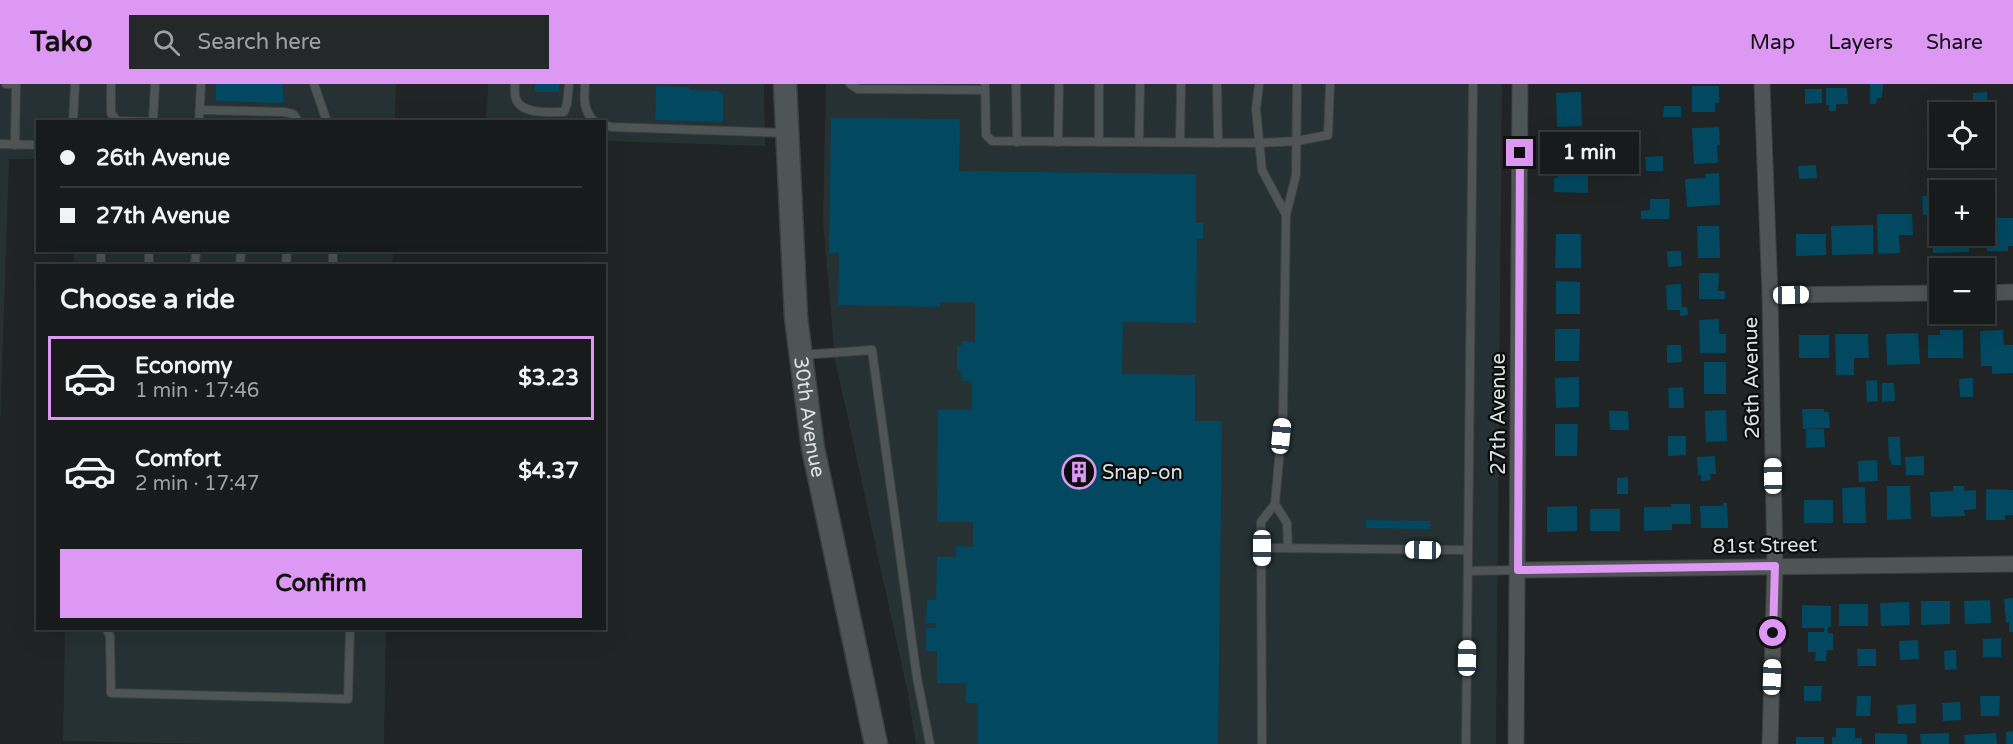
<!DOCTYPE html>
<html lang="en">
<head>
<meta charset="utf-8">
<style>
	body { margin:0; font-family:"Varela Round",sans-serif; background:#252829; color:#f1f3f6; height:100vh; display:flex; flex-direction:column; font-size:22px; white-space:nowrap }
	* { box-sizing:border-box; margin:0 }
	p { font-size:20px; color:#9fa1a3 }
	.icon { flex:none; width:33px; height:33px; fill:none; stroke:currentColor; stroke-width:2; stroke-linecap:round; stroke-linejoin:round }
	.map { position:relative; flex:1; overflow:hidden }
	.sheet { position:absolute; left:36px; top:180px; width:570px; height:366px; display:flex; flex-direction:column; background:#181b1c; border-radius:0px; box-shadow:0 6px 24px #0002,0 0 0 2px #36393b }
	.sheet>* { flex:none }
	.guide { position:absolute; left:36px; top:36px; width:570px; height:132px; border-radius:0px; box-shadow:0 6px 24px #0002,0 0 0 2px #36393b; display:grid; align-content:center; height:132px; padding:0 24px; background:#181b1c }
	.buttons { position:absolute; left:1929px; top:18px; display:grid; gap:12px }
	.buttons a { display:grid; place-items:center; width:66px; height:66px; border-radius:0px; background:#181b1c; box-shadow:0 6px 24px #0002,0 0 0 2px #36393b; font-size:30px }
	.end { position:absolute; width:27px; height:27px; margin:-14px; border:8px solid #dd98f3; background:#111; box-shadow:0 0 0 3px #111 }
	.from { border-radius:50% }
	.bubble { position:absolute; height:42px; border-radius:0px; background:#181b1c; box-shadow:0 6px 24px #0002,0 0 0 2px #36393b; font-size:20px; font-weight:800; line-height:42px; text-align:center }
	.car { position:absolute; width:18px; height:36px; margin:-18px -9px; border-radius:8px; box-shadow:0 0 4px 2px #0007; background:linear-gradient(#fff 24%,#345 0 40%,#fff 0 76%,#345 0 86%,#fff 0) }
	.guide b { display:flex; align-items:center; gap:21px; height:57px; font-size:22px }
	.guide b+b { border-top:2px solid #36393b }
	.guide i { width:15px; height:15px; background:#f1f3f6 }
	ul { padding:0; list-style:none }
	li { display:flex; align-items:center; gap:18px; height:84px; margin:0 12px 9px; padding:0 12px; border:3px solid transparent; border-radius:0px }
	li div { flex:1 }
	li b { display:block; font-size:22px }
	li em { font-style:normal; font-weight:800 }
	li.active { border-color:#dd98f3 }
	li>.icon { width:54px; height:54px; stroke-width:1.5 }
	h2 { padding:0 24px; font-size:27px; line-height:72px }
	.button { display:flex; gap:12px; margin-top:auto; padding:12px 24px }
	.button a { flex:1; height:69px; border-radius:0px; background:#dd98f3; color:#111; font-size:24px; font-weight:800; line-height:69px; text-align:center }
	header { display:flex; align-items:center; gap:36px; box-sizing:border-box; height:84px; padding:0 30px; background:#dd98f3; color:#111 }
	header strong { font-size:28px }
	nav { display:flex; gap:33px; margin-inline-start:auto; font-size:21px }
	.search { width:420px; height:54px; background:#252829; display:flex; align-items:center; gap:15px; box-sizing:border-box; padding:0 21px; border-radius:0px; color:#9fa1a3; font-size:22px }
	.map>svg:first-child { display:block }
	.built { fill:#253132 }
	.building { fill:#024860 }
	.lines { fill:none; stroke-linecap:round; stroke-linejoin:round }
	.lane-casing { stroke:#3d4041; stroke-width:10 }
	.street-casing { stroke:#3d4041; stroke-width:17 }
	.secondary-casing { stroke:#3d4041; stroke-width:25 }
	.lane { stroke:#4f5455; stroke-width:8 }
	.street { stroke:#4f5455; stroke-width:15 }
	.secondary { stroke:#4f5455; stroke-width:22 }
	.route { stroke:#dd98f3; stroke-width:8 }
	.labels { text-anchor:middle; stroke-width:4.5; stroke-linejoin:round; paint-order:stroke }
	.street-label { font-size:20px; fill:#dde0e1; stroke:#0b0d0d }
	.poi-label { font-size:20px; fill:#dde0e1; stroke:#0b0d0d; text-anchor:start }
</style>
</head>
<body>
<header>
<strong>Tako</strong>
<div class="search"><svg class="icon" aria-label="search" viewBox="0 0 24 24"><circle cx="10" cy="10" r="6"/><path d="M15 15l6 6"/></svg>Search here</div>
<nav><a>Map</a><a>Layers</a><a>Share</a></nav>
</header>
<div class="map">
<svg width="2013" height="660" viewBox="0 0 2013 660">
	<rect width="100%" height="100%" fill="#202425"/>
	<g class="built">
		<path d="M0 0H396L395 37 38 38 37 75H9L0 347Z"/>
		<path d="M488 0H764L765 62 605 57 604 38H486Z"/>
		<path d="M826 0H1502L1496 660H916L908 610 835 275 823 137Z"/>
		<path d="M74 166 393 167 392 182H74Z"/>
		<path d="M65 545H386L384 660H211L63 657Z"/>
	</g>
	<g class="building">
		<path d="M216 0H283V19L216 17Z"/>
		<rect x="535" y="0" width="24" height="8"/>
		<path d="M1870 0H1883L1882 14H1877L1876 20H1870Z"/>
		<path d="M656 2 690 3V6L719 7V9H723V38L655 36Z"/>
		<path d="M1692 2H1719V19H1715V28H1692Z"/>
		<path d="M1826 4H1847L1848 20H1836V27H1829V21H1826Z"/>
		<path d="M1805 5H1822V19L1805 20Z"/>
		<path d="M1581 8 1582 42 1557 43 1556 9Z"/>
		<path d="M1987 8 1988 26H1973V9Z"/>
		<path d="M1664 22H1681V33H1663Z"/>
		<path d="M831 34 960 35 959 87 1196 90V139H1203V155H1197L1196 239 1123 238 1122 290 1195 291V337H1222L1218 660H978V619H966V599H937V567H926V544H936V539H926L927 516H936L937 473H956V462L973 463V438H937L938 326H972V298L962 297V287H957V263H962V257L975 258V218H940V223L838 221 839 169H829Z"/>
		<path d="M1719 43 1720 61H1717L1718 79 1694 80 1692 44Z"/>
		<path d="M1591 50H1610V72L1591 71Z"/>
		<path d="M1559 69H1588V109L1554 108V94H1558Z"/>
		<path d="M1663 72V87H1646L1645 73Z"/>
		<path d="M1816 81 1817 94 1799 95 1798 82Z"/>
		<path d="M1719 89 1720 121 1687 123 1685 95 1706 94 1705 90Z"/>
		<path d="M1975 99H1993L1994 119 1984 120V106H1976Z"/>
		<path d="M1922 112H1933V130L1923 131Z"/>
		<path d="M1650 115H1670L1669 135H1641V127L1650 126Z"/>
		<path d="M1877 130H1912L1913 151H1899L1900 169 1878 170Z"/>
		<path d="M1987 134H2013V162H2008V167H1987Z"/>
		<path d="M1873 141V170L1832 171 1831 142Z"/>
		<path d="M1697 142H1719L1720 174H1698Z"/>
		<path d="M1932 143H1940V152H1969V168L1933 169Z"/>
		<path d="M1556 150H1581V184H1555Z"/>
		<path d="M1796 150H1826V171L1796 172Z"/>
		<path d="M1667 167H1681L1682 182 1668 183Z"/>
		<path d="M1699 189H1719L1718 207H1725V215H1699Z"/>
		<path d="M1556 197 1580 198V230H1556Z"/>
		<path d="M1681 200 1682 223H1687L1688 231 1680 232V226H1667L1666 201Z"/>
		<path d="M1719 235V250H1726V269H1700L1699 236Z"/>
		<path d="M1555 245H1580L1579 277H1555Z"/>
		<path d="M1940 246H1963V274H1928V251H1940Z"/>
		<path d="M2003 246 2004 261H2013V289L1992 290V282H1981L1980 247Z"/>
		<path d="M1918 249 1920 280 1887 281 1886 250Z"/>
		<path d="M1835 250H1868L1869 274H1854V291H1836Z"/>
		<rect x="1799" y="251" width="30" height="23"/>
		<path d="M1667 261H1681L1682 278 1667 279Z"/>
		<rect x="1704" y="278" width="22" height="32"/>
		<path d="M1579 293V323L1556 324 1555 294Z"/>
		<path d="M1973 294V313H1960L1959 295Z"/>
		<path d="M1877 296 1878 317 1867 318 1866 297Z"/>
		<path d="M1882 299H1894L1895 317 1882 318Z"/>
		<path d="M1683 303 1684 324H1669L1668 304Z"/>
		<path d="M1802 325H1824V328H1829L1830 344 1803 345Z"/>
		<path d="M1726 326 1727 357 1706 358 1705 327Z"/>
		<path d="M1609 327H1628L1629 346H1610Z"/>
		<path d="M1555 340H1578L1577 372H1555Z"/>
		<path d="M1806 345H1824L1825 363 1806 364Z"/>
		<path d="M1668 352H1686V371L1668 372Z"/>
		<path d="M1888 353H1900L1901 381H1892L1890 375H1889Z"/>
		<path d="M1715 372 1716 390H1710L1711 396 1701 397V391H1698L1697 373Z"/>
		<path d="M1924 372V391H1906L1905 373Z"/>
		<path d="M1877 376 1878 397 1859 398 1858 377Z"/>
		<path d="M1628 393V410H1617V394Z"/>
		<path d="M1887 402H1910L1911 435 1887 436Z"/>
		<path d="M1953 402H1964V407L1976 406V425L1964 426 1965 432 1931 433 1930 408 1953 407Z"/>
		<path d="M1865 403 1866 439H1843L1842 404Z"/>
		<path d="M1986 405 2013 406V431H2005V436H1986Z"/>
		<rect x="1804" y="416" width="29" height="23"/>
		<path d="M1723 419H1727L1728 444H1701L1700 422H1723Z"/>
		<path d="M1671 420H1690L1691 440H1672V446L1644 447V423H1671Z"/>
		<path d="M1577 422V447L1547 448V423Z"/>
		<rect x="1590" y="425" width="30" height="22"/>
		<path d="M1366 436 1430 437V445L1366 444Z"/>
		<path d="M2013 514V548H2009V538L2006 539 2004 515Z"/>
		<path d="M1990 516 1991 539 1965 540 1964 517Z"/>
		<path d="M1921 517H1950V540L1921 541Z"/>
		<path d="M1909 518 1910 541 1881 542 1880 519Z"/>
		<rect x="1839" y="520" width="29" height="22"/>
		<path d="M1802 521 1831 522V543H1828V549H1833V566H1827L1826 577H1815L1816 568H1808V548H1824V544H1802Z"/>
		<path d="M2001 554V573H1983V555Z"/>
		<path d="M1918 556 1919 575 1900 576 1899 557Z"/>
		<path d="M1857 565H1876V582H1858Z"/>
		<path d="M1956 566 1957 585 1945 586 1944 567Z"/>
		<path d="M1804 602H1822L1821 617H1804Z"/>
		<path d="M1857 612H1871L1870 632H1856Z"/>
		<path d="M1980 612H2000L1999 632H1981Z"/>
		<path d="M1960 618 1961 636 1943 637 1942 619Z"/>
		<path d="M1916 620V639L1898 640 1897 621Z"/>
		<path d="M1836 644H1855V654H1862V660H1832V653H1836Z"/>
		<path d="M2013 647V660H2006V648Z"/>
		<path d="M1875 649 1907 650V660H1875Z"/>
		<path d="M1949 649V660H1921L1920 650Z"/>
		<path d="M1996 649 1997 660H1965L1964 651Z"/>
		<rect x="1796" y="653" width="28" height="7"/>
	</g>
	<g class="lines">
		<g class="lane-casing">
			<g id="lane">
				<path d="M6 0H16"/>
				<path d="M111 0V29L117 37 153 38"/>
				<path d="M314 0 327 38"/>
				<path d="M515 0C515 4 514 11 516 15 522 31 550 28 564 28L567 20 569 0"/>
				<path d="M585 0C584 15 583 27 595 38"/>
				<path d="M850 0 858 5 985 6"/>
				<path d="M985 0 986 51 992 57 1260 59 1297 57 1328 51 1330 0"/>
				<path d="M1016 0 1017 58"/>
				<path d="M1217 0 1218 59"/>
				<path d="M1259 0 1256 25 1262 86 1286 131"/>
				<path d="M200 26 284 28 293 30 299 38"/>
				<path d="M153 37 155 0"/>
				<path d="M73 38 75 0"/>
				<path d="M199 38 201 0"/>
				<path d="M604 41 612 43 786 49"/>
				<path d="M1058 58 1059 0"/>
				<path d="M1099 58V0"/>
				<path d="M1139 58 1140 0"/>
				<path d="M1180 58 1181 0"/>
				<path d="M0 60 38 61"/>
				<path d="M15 61 16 0"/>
				<path d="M101 182V166"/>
				<path d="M149 182V166"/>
				<path d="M195 182 196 166"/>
				<path d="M240 182 241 166"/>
				<path d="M286 182 287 166"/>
				<path d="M333 182V166"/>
				<path d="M802 271 872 266 917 594 930 660"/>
				<path d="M1275 420 1287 439 1288 464"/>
				<path d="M1262 464 1468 466"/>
				<path d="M1468 487 1518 486"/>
				<path d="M106 544 110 552 111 609 348 615 350 544"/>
				<path d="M1262 660 1261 438 1275 420 1283 332 1286 131 1296 91 1297 0"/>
				<path d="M1466 660 1473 0"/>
			</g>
		</g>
		<g class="street-casing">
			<g id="street">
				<path d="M1762 0 1770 211 1775 482 1770 660"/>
				<path d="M1984 209 2013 208"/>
				<path d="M1770 211 1940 209"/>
				<path d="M1518 486 2013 480"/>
				<path d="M1516 660 1520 0"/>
			</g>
		</g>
		<g class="secondary-casing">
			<g id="secondary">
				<path id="s1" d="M785 0 796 234 813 364 876 660"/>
			</g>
		</g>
		<use href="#lane" class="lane"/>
		<use href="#street" class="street"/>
		<use href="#secondary" class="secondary"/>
	</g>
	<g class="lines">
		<path class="route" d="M1520 69 1518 486 1775 482 1773 549"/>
	</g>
	<defs>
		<g id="building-ring" transform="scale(1.725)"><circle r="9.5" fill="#0b0d0d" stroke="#dd98f3" stroke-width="1.5"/><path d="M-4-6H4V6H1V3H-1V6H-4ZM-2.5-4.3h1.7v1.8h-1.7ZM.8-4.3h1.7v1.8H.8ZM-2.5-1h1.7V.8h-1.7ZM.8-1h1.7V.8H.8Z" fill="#dd98f3"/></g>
	</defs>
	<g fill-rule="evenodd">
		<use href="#building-ring" x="1079" y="388"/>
	</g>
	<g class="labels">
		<g class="street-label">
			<text transform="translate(1751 294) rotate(-91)" y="7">26th Avenue</text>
			<text transform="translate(1498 330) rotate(-90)" y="7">27th Avenue</text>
			<text dy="7" stroke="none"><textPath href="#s1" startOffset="334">30th Avenue</textPath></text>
			<text transform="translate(1765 461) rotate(-1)" y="7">81st Street</text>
		</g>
		<g class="poi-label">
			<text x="1102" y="395">Snap-on</text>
		</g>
	</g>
</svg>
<div class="buttons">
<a><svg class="icon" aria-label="locate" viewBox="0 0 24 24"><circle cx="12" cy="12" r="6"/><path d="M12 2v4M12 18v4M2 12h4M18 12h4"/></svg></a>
<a>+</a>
<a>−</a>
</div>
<i class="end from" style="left:1773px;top:549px"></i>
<i class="end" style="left:1520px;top:69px"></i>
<div class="bubble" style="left:1540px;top:48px;width:99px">1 min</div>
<i class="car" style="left:1791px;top:211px;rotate:89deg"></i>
<i class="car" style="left:1281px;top:352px;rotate:6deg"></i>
<i class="car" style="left:1773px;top:392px;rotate:359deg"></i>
<i class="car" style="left:1262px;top:464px;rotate:180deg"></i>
<i class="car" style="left:1423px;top:466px;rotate:271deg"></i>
<i class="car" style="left:1467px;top:574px;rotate:1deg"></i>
<i class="car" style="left:1772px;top:593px;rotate:2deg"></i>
<div class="guide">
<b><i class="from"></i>26th Avenue</b>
<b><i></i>27th Avenue</b>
</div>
<section class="sheet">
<h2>Choose a ride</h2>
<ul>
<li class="active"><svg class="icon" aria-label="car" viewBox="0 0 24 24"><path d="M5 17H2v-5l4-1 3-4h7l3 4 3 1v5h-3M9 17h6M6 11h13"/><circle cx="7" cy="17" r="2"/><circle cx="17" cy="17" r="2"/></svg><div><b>Economy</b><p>1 min · 17:46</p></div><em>$3.23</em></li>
<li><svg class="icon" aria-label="car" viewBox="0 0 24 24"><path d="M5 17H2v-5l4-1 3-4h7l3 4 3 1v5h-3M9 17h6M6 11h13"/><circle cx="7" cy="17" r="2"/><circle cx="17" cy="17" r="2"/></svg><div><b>Comfort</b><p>2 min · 17:47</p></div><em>$4.37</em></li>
</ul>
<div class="button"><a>Confirm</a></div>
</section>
</div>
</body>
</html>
